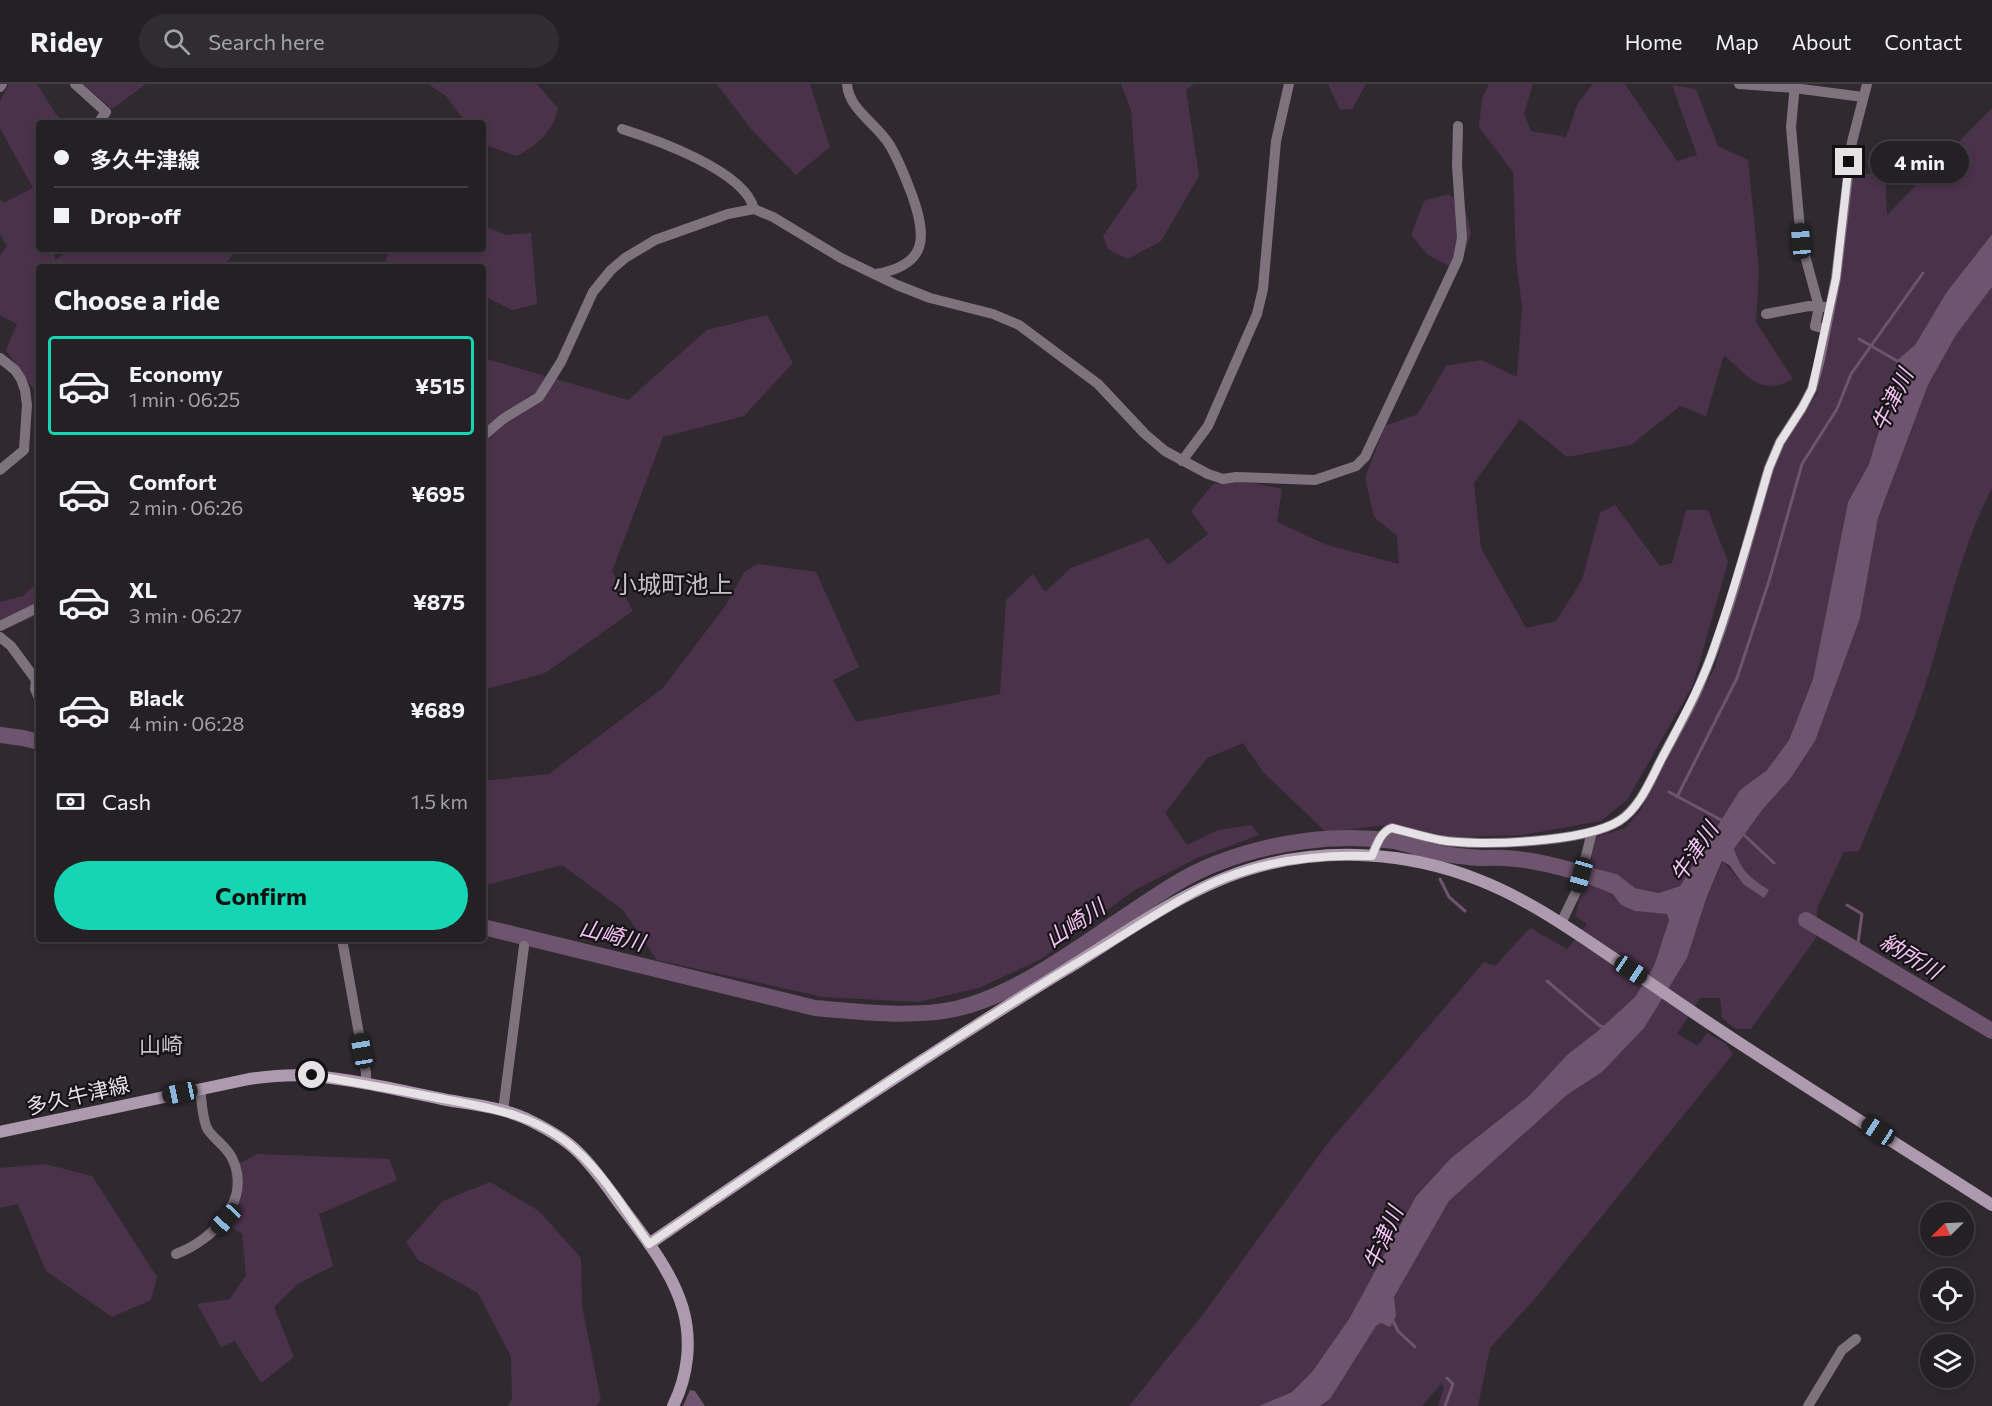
<!DOCTYPE html>
<html lang="en">
<head>
<meta charset="utf-8">
<style>
	body { margin:0; font-family:Commissioner,"Noto Sans JP",sans-serif; background:#302d31; color:#f1f3f6; height:100vh; display:flex; flex-direction:column; font-size:22px; white-space:nowrap }
	* { box-sizing:border-box; margin:0 }
	p { font-size:20px; color:#a3a3a6 }
	.icon { flex:none; width:33px; height:33px; fill:none; stroke:currentColor; stroke-width:2; stroke-linecap:round; stroke-linejoin:round }
	.map { position:relative; flex:1; overflow:hidden }
	.drawer { position:absolute; left:36px; top:180px; width:450px; height:678px; display:flex; flex-direction:column; background:#242024; border-radius:6px; box-shadow:0 3px 9px #0003,0 0 0 2px #413e41 }
	.drawer>* { flex:none }
	.hud { position:absolute; left:36px; top:36px; width:450px; height:132px; border-radius:6px; box-shadow:0 3px 9px #0003,0 0 0 2px #413e41; display:grid; align-content:center; height:132px; padding:0 18px; background:#242024 }
	.needle { width:39px; rotate:246deg }
	.fabs { position:absolute; left:1920px; top:1118px; display:grid; gap:12px }
	.fabs a { display:grid; place-items:center; width:54px; height:54px; border-radius:50%; background:#242024; box-shadow:0 3px 9px #0003,0 0 0 2px #413e41; font-size:30px }
	.end { position:absolute; width:27px; height:27px; margin:-14px; border:8px solid #e5e1e5; background:#111; box-shadow:0 0 0 3px #111 }
	.from { border-radius:50% }
	.bubble { position:absolute; height:42px; border-radius:21px; background:#242024; box-shadow:0 3px 9px #0003,0 0 0 2px #413e41; font-size:20px; font-weight:700; line-height:42px; text-align:center }
	.car { position:absolute; width:18px; height:36px; margin:-18px -9px; border-radius:8px; box-shadow:0 0 4px 2px #0007; background:linear-gradient(#222 24%,#8ab4d8 0 40%,#222 0 76%,#8ab4d8 0 86%,#222 0) }
	.hud b { display:flex; align-items:center; gap:21px; height:57px; font-size:22px }
	.hud b+b { border-top:2px solid #413e41 }
	.hud i { width:15px; height:15px; background:#f1f3f6 }
	ul { padding:0; list-style:none }
	li { display:flex; align-items:center; gap:18px; height:99px; margin:0 12px 9px; padding:0 6px; border:3px solid transparent; border-radius:6px }
	li div { flex:1 }
	li b { display:block; font-size:22px }
	li em { font-style:normal; font-weight:700 }
	li.current { border-color:#16d5b3 }
	li>.icon { width:54px; height:54px; stroke-width:1.5 }
	h2 { padding:0 18px; font-size:27px; line-height:72px }
	.pay { display:flex; align-items:center; gap:15px; height:66px; padding:0 18px; font-size:22px }
	.pay p { margin-inline-start:auto }
	.primary-button { display:flex; gap:12px; margin-top:auto; padding:12px 18px }
	.primary-button a { flex:1; height:69px; border-radius:36px; background:#16d5b3; color:#111; font-size:24px; font-weight:700; line-height:69px; text-align:center }
	header { display:flex; align-items:center; gap:36px; box-sizing:border-box; height:84px; padding:0 30px; background:#242024; border-bottom:2px solid #413e41 }
	header strong { font-size:28px }
	nav { display:flex; gap:33px; margin-inline-start:auto; font-size:21px }
	.search { width:420px; height:54px; background:#302d31; display:flex; align-items:center; gap:15px; box-sizing:border-box; padding:0 21px; border-radius:33px; color:#a3a3a6; font-size:22px }
	.map>svg:first-child { display:block }
	.green { fill:#4a324b }
	.water { fill:#6e546f }
	.lines { fill:none; stroke-linecap:round; stroke-linejoin:round }
	.stream { stroke:#6e546f; stroke-width:3 }
	.river { stroke:#6e546f; stroke-width:16 }
	.street { stroke:#7f727f; stroke-width:10 }
	.secondary { stroke:#ae9aae; stroke-width:12 }
	.route { stroke:#e5e1e5; stroke-width:8 }
	.labels { text-anchor:middle; stroke-width:4.5; stroke-linejoin:round; paint-order:stroke }
	.street-label { font-size:21px; fill:#e5e1e5; stroke:#161316 }
	.water-label { font-size:22px; font-style:italic; fill:#f4c3f5; stroke:#161316 }
	.neighbourhood-label { font-size:22px; fill:#c7bfc7; stroke:#161316 }
	.quarter-label { font-size:24px; fill:#c7bfc7; stroke:#161316 }
</style>
</head>
<body>
<header>
<strong>Ridey</strong>
<div class="search"><svg class="icon" aria-label="search" viewBox="0 0 24 24"><circle cx="10" cy="10" r="6"/><path d="M15 15l6 6"/></svg>Search here</div>
<nav><a>Home</a><a>Map</a><a>About</a><a>Contact</a></nav>
</header>
<div class="map">
<svg width="1992" height="1322" viewBox="0 0 1992 1322">
	<rect width="100%" height="100%" fill="#302a30"/>
	<g class="green">
		<path d="M9 0H37L55 29 66 39H39V165H52L56 176 71 165H238L222 183H39V313L6 266 17 240 0 231V172L7 162 0 150V115L4 119 33 104 0 44V17Z"/>
		<path d="M83 0H146L112 25Z"/>
		<path d="M428 0H537L558 24C553 48 537 62 516 72L483 60V39H466L446 12Z"/>
		<path d="M717 0H810L830 63 796 91 751 45Z"/>
		<path d="M1121 0H1194L1186 6 1199 92 1161 157 1128 175 1108 165 1103 152 1137 103 1131 26Z"/>
		<path d="M1328 0H1366L1352 25 1340 26Z"/>
		<path d="M1489 0H1533L1524 30 1531 47 1566 53 1578 19 1593 0H1625L1677 77 1697 71 1672 1 1696 5 1718 62 1748 76 1759 187 1756 238 1793 295C1759 313 1749 292 1724 271L1706 332 1680 322 1631 361 1567 373 1520 335 1474 399 1481 464 1526 544 1556 537 1582 496 1600 429 1615 421 1660 482 1672 479 1686 426H1708L1728 478 1693 601 1627 716 1601 737 1523 751 1453 753 1387 741 1326 748 1263 688 1243 659 1207 674 1165 729 1187 761 1218 746 1251 741 1259 751 1197 774 1133 807 1041 875 979 904 918 918 823 913 657 876 623 826 562 781 483 802V697L549 690 663 604 726 521 744 488 758 480 816 488 859 583 833 596 856 638 1000 610 1006 516 1033 490 1045 508 1071 484 1148 454 1168 481 1208 450 1191 427 1213 400 1244 397 1282 405 1277 438 1327 461 1399 480 1397 452 1374 433 1365 393 1385 342 1418 330 1446 282 1482 276 1517 293 1522 223 1516 174 1513 88 1479 43 1482 14Z"/>
		<path d="M1992 24V150L1946 209 1915 261 1896 277 1900 297 1880 343 1869 380 1848 418 1813 595 1789 656 1767 686 1740 706 1680 802 1659 809 1635 804 1617 790 1589 783 1596 753 1625 744 1640 727 1715 583 1778 369 1817 309 1841 180 1843 92 1885 88 1887 131Z"/>
		<path d="M1448 110 1464 120 1471 149 1462 177 1449 182 1428 171 1411 151 1424 117Z"/>
		<path d="M483 141 506 151 531 149 537 220 512 226 483 211V183H384L389 165H483Z"/>
		<path d="M1992 203V404C1958 469 1946 542 1922 611 1904 664 1880 715 1859 767L1844 768 1817 824 1816 854 1751 945H1736L1722 934 1720 914H1700L1677 950 1698 962 1707 949 1725 959 1733 970 1538 1211 1490 1264 1478 1322H1438L1444 1303 1441 1300 1422 1322H1320L1330 1315 1376 1242 1381 1238 1394 1213 1449 1117 1567 1011 1602 988 1706 815 1723 777 1743 800 1765 813 1768 806C1749 793 1741 788 1734 765L1762 726 1790 695 1860 534 1878 434 1928 301 1956 251Z"/>
		<path d="M767 231 793 279 744 332 663 353 612 487 633 527 545 589 483 606V274L628 316 707 246Z"/>
		<path d="M39 497V530L2 547 0 546V518L23 512Z"/>
		<path d="M1585 799 1613 810 1621 821 1635 827 1667 829 1669 836 1654 882 1635 913 1599 946 1567 971 1528 1013 1451 1074 1416 1111 1349 1235 1312 1289 1292 1308 1259 1322H1129L1204 1229 1328 1059 1484 878 1495 882 1530 844 1567 865 1587 840 1575 832Z"/>
		<path d="M257 1070 389 1075 397 1096 319 1130 333 1182 299 1199 274 1223 294 1273 261 1299 235 1257 221 1263 197 1220 230 1215 246 1191 242 1150 220 1135 232 1108 231 1084Z"/>
		<path d="M45 1080 92 1092 157 1193 151 1216 112 1233 46 1187 18 1120 0 1124V1084Z"/>
		<path d="M490 1098 539 1127 581 1174 582 1222 601 1317 595 1322H508L512 1315 511 1273 478 1209 418 1176 406 1158 443 1117Z"/>
	</g>
	<g class="water">
		<path d="M1992 150V203L1956 251 1928 301 1878 434 1860 534 1815 657 1790 695 1762 726 1734 765C1742 788 1749 793 1769 806L1764 814 1743 800 1729 781 1722 777 1706 815 1687 874 1644 944 1602 988 1567 1011 1449 1117 1394 1213 1396 1232 1390 1243 1381 1239 1376 1242 1330 1315 1320 1322H1259L1292 1308 1312 1288 1349 1235 1416 1112 1451 1074 1528 1013 1567 971 1599 946 1635 913 1654 882 1669 836 1667 830 1635 827 1621 821 1613 810 1585 799 1589 783 1617 790 1635 804 1659 809 1680 802 1740 706 1767 686 1789 656 1813 595 1848 418 1869 380 1880 343 1900 297 1896 277 1915 261 1946 209Z"/>
		<path d="M690 1306 695 1307 705 1322H683Z"/>
	</g>
	<g class="lines">
		<g class="stream">
			<path d="M1859 255 1899 278"/>
			<path d="M1669 708 1725 738"/>
			<path d="M1677 713 1737 594 1769 497 1802 380 1837 325 1851 290 1923 189"/>
			<path d="M1743 750 1774 779"/>
			<path d="M1440 795 1449 813 1465 827"/>
			<path d="M1847 821 1862 830 1857 866"/>
			<path d="M1547 897 1600 942 1604 943"/>
			<path d="M1392 1235 1398 1247 1415 1263"/>
			<path d="M1445 1322 1453 1300 1447 1294"/>
		</g>
		<g class="river">
			<path d="M0 651 23 654 39 658"/>
			<path d="M1806 836 1992 947"/>
			<path d="M483 843 815 924C858 928 912 934 955 925 1010 913 1068 871 1114 840 1146 819 1179 794 1215 780 1270 758 1336 749 1394 757 1409 760 1423 766 1438 769 1448 771 1459 772 1469 773 1481 775 1493 773 1505 774 1538 776 1567 785 1598 794"/>
		</g>
		<g class="street">
			<path d="M75 0 106 28 98 39"/>
			<path d="M847 0C849 26 876 39 889 60 899 76 905 93 912 111 927 153 928 181 876 190"/>
			<path d="M1739 0 1794 4 1863 13"/>
			<path d="M1795 0 1791 43 1801 157 1819 223 1815 242 1825 245"/>
			<path d="M0 3 2 0"/>
			<path d="M622 45C657 56 745 87 754 125"/>
			<path d="M1766 230 1809 222 1826 223"/>
			<path d="M0 274 15 286 21 295 25 306 27 321 24 366 0 386"/>
			<path d="M483 352 503 335 539 313 561 278 593 208 611 186 625 174 655 156 728 130 754 125 773 133 841 174 897 201 930 214 993 230 1019 241 1098 300 1145 350 1165 367 1208 390 1223 395 1236 393 1315 396 1356 382 1365 373 1458 175 1462 154 1457 82 1458 42"/>
			<path d="M1182 377 1208 342 1257 230 1263 205 1276 57 1289 0"/>
			<path d="M0 542 39 523"/>
			<path d="M0 553 11 562 39 600"/>
			<path d="M36 596 35 605 39 614"/>
			<path d="M1372 772C1376 762 1381 747 1392 744 1408 748 1424 753 1440 756 1480 763 1586 758 1619 737 1640 724 1651 695 1662 674 1674 651 1688 628 1698 605 1729 534 1747 458 1769 384L1780 358 1802 324 1812 305 1820 275 1836 194 1852 58 1867 0"/>
			<path d="M1561 839 1578 804 1592 748"/>
			<path d="M342 855 366 989V1000"/>
			<path d="M503 1027 524 862"/>
			<path d="M176 1170C213 1156 253 1116 232 1074 227 1063 215 1056 208 1046 202 1036 202 1017 200 1005"/>
			<path d="M1808 1322 1842 1266 1856 1255"/>
		</g>
		<g class="secondary">
			<path d="M0 1048 249 995C270 992 292 990 313 992 358 996 403 1007 447 1016 475 1021 506 1024 531 1037 547 1045 564 1054 577 1067 594 1083 608 1104 622 1123 645 1154 672 1187 683 1225 692 1257 688 1292 673 1322"/>
			<path d="M649 1160C786 1066 923 973 1065 886 1126 849 1188 802 1257 783 1329 763 1409 768 1479 796 1520 812 1557 836 1594 861 1628 884 1663 908 1697 931 1794 996 1894 1058 1992 1121"/>
		</g>
	</g>
	<g class="lines">
		<path class="route" d="M312 991C352 998 393 1005 433 1013 484 1023 536 1029 576 1066 605 1092 626 1128 649 1160 783 1068 918 976 1057 891 1085 874 1114 857 1142 839 1169 823 1196 805 1225 794 1273 775 1321 770 1372 772 1376 762 1381 747 1392 744 1408 748 1424 753 1440 756 1480 763 1585 758 1619 737 1640 724 1651 695 1662 674 1682 636 1703 599 1716 558 1736 501 1752 442 1769 384L1780 358 1802 324 1812 305 1836 194 1849 78"/>
	</g>
	<g class="labels">
		<g class="street-label">
			<text transform="translate(78 1012) rotate(-13)" y="7">多久牛津線</text>
		</g>
		<g class="water-label">
			<text transform="translate(1892 316) rotate(-64)" y="8">牛津川</text>
			<text transform="translate(1694 768) rotate(-56)" y="8">牛津川</text>
			<text transform="translate(1075 839) rotate(-34)" y="8">山崎川</text>
			<text transform="translate(612 851) rotate(14)" y="8">山崎川</text>
			<text transform="translate(1911 872) rotate(31)" y="8">納所川</text>
			<text transform="translate(1383 1154) rotate(-67)" y="8">牛津川</text>
		</g>
		<g class="neighbourhood-label">
			<text x="161" y="969">山崎</text>
		</g>
		<g class="quarter-label">
			<text x="673" y="509">小城町池上</text>
		</g>
	</g>
</svg>
<div class="fabs">
<a><svg class="needle" viewBox="-14 -14 28 28"><path d="M0-13l5 13h-10z" fill="#e53935"/><path d="M0 13l5-13h-10z" fill="#a3a3a6"/></svg></a>
<a><svg class="icon" aria-label="locate" viewBox="0 0 24 24"><circle cx="12" cy="12" r="6"/><path d="M12 2v4M12 18v4M2 12h4M18 12h4"/></svg></a>
<a><svg class="icon" aria-label="layers" viewBox="0 0 24 24"><path d="M12 4l9 5-9 5-9-5zM3 14l9 5 9-5"/></svg></a>
</div>
<i class="end from" style="left:312px;top:991px"></i>
<i class="end" style="left:1849px;top:78px"></i>
<div class="bubble" style="left:1870px;top:57px;width:99px">4 min</div>
<i class="car" style="left:1801px;top:157px;rotate:355deg"></i>
<i class="car" style="left:1581px;top:791px;rotate:196deg"></i>
<i class="car" style="left:1631px;top:886px;rotate:124deg"></i>
<i class="car" style="left:362px;top:967px;rotate:350deg"></i>
<i class="car" style="left:180px;top:1009px;rotate:258deg"></i>
<i class="car" style="left:1878px;top:1047px;rotate:303deg"></i>
<i class="car" style="left:226px;top:1135px;rotate:223deg"></i>
<div class="hud">
<b><i class="from"></i>多久牛津線</b>
<b><i></i>Drop-off</b>
</div>
<section class="drawer">
<h2>Choose a ride</h2>
<ul>
<li class="current"><svg class="icon" aria-label="car" viewBox="0 0 24 24"><path d="M5 17H2v-5l4-1 3-4h7l3 4 3 1v5h-3M9 17h6M6 11h13"/><circle cx="7" cy="17" r="2"/><circle cx="17" cy="17" r="2"/></svg><div><b>Economy</b><p>1 min · 06:25</p></div><em>¥515</em></li>
<li><svg class="icon" aria-label="car" viewBox="0 0 24 24"><path d="M5 17H2v-5l4-1 3-4h7l3 4 3 1v5h-3M9 17h6M6 11h13"/><circle cx="7" cy="17" r="2"/><circle cx="17" cy="17" r="2"/></svg><div><b>Comfort</b><p>2 min · 06:26</p></div><em>¥695</em></li>
<li><svg class="icon" aria-label="car" viewBox="0 0 24 24"><path d="M5 17H2v-5l4-1 3-4h7l3 4 3 1v5h-3M9 17h6M6 11h13"/><circle cx="7" cy="17" r="2"/><circle cx="17" cy="17" r="2"/></svg><div><b>XL</b><p>3 min · 06:27</p></div><em>¥875</em></li>
<li><svg class="icon" aria-label="car" viewBox="0 0 24 24"><path d="M5 17H2v-5l4-1 3-4h7l3 4 3 1v5h-3M9 17h6M6 11h13"/><circle cx="7" cy="17" r="2"/><circle cx="17" cy="17" r="2"/></svg><div><b>Black</b><p>4 min · 06:28</p></div><em>¥689</em></li>
</ul>
<div class="pay"><svg class="icon" aria-label="cash" viewBox="0 0 24 24"><path d="M3 7h18v10H3z"/><circle cx="12" cy="12" r="2"/></svg>Cash<p>1.5 km</p></div>
<div class="primary-button"><a>Confirm</a></div>
</section>
</div>
</body>
</html>
